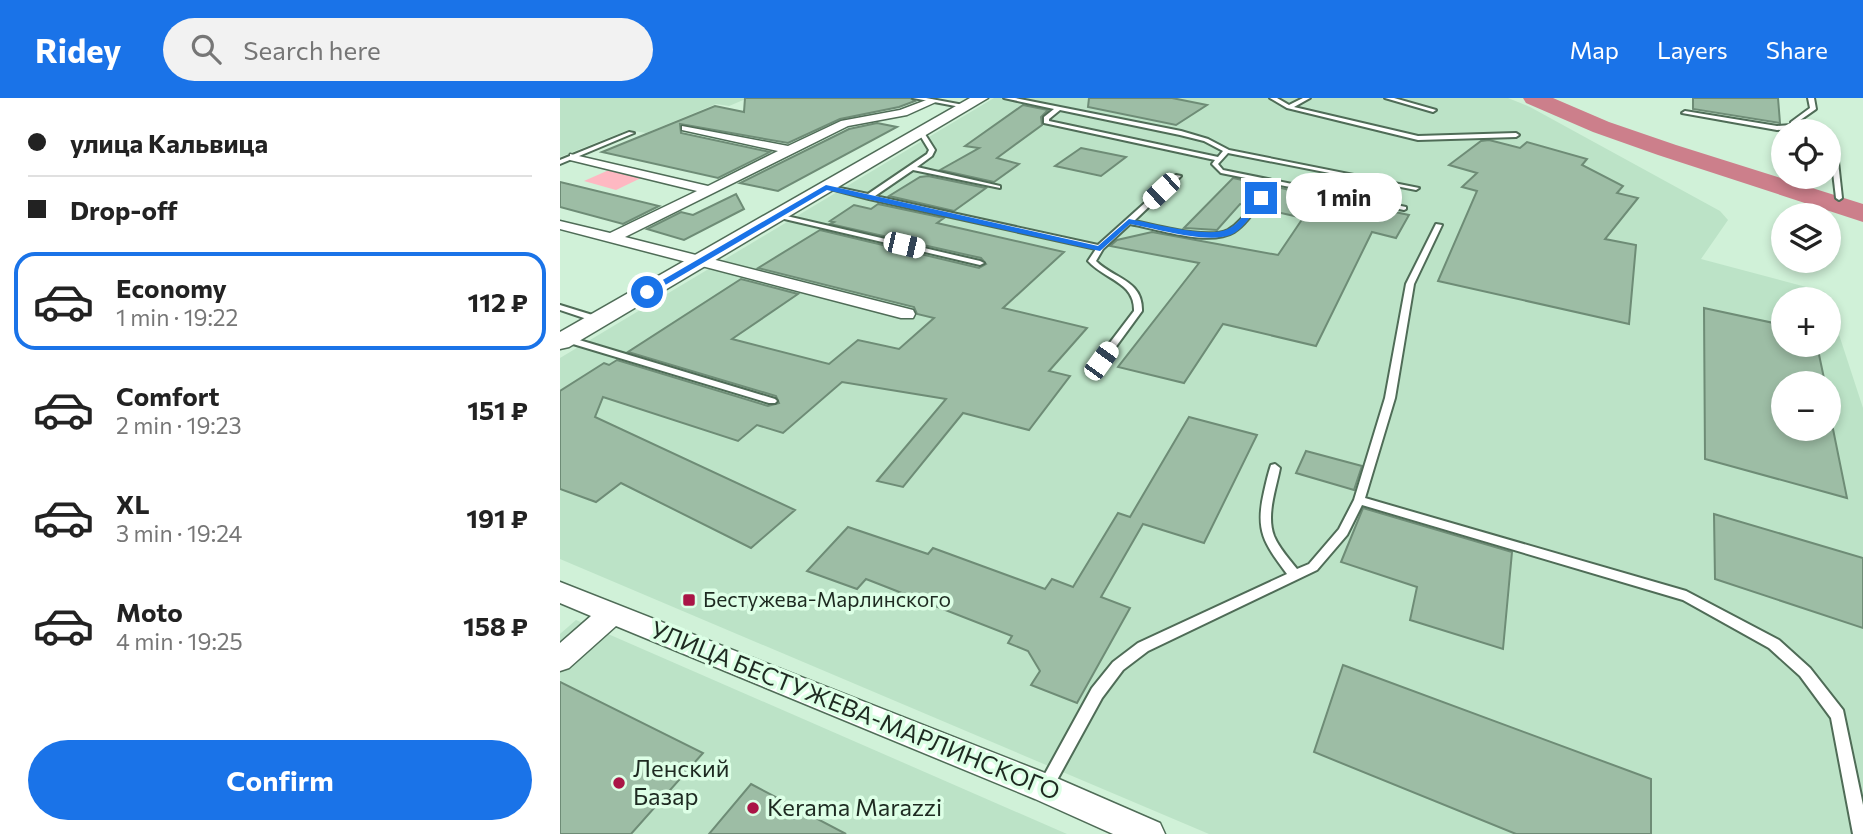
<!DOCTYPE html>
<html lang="en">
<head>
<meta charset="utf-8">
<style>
	body { margin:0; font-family:Commissioner,sans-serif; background:#f2f2f2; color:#222; height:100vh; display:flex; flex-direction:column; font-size:26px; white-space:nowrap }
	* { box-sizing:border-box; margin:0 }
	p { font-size:23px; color:#767676 }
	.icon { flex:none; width:38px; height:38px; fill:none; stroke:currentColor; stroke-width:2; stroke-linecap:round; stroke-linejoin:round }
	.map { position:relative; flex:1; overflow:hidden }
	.side { display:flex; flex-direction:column; background:#fff; width:560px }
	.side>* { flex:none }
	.guide { display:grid; align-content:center; height:154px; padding:0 28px; background:#fff }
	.controls { position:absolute; left:1211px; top:21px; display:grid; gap:14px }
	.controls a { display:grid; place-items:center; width:70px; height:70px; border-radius:50%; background:#fff; box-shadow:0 4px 10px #0003; font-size:35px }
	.end { position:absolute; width:32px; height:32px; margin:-16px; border:9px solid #1a73e8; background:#fff; box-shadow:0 0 0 4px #fff }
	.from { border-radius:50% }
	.bubble { position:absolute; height:49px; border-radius:24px; background:#fff; box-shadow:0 4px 10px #0003; font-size:23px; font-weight:700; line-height:49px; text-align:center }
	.car { position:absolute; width:21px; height:42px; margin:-21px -10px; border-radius:9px; box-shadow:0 0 5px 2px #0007; background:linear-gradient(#fff 24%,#345 0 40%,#fff 0 76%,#345 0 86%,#fff 0) }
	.guide b { display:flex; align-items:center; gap:24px; height:66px; font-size:26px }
	.guide b+b { border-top:2px solid #e0e0e0 }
	.guide i { width:18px; height:18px; background:#222 }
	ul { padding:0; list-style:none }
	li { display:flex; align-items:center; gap:21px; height:98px; margin:0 14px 10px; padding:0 14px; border:4px solid transparent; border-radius:21px }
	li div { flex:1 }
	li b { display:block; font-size:26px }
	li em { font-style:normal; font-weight:700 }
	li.current { border-color:#1a73e8 }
	li>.icon { width:63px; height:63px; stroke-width:1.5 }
	.button { display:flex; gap:14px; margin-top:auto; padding:14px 28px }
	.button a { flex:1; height:80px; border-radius:42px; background:#1a73e8; color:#fff; font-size:28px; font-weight:700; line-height:80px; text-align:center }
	header { display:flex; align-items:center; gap:42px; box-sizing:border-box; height:98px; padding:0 35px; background:#1a73e8; color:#fff }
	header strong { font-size:33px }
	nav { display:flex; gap:38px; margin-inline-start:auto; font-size:24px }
	.search { width:490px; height:63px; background:#f2f2f2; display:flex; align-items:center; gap:18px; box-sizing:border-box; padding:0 24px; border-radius:38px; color:#767676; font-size:26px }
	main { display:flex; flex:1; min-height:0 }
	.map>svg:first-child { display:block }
	.built { fill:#bce3c7; fill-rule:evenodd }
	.green { fill:#feb8c2 }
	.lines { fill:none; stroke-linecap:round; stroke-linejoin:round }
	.river { fill:#cc7f8b; fill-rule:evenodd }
	.building { fill:#9dbda5; stroke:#6e8c76; stroke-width:2 }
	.lane-casing { stroke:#4f6c57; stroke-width:4 }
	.street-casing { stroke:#4f6c57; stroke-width:3 }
	.secondary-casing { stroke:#4f6c57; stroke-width:3 }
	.lane { fill:#fff; fill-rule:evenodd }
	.street { fill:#fff; fill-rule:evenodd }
	.secondary { fill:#fff; fill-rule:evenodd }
	.route { fill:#1a73e8 }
	.poi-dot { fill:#aa1546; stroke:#ddffe6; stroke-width:2.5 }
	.labels { text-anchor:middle; stroke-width:7; stroke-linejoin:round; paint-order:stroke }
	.poi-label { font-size:21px; fill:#1e2a21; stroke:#ddffe6; text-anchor:start }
	.near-street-label { font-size:24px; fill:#1e2a21; stroke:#ddffe6 }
	.near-poi-label { font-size:24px; fill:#1e2a21; stroke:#ddffe6; text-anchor:start }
</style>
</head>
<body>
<header>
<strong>Ridey</strong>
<div class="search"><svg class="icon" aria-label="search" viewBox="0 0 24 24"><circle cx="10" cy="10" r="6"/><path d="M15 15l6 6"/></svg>Search here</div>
<nav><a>Map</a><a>Layers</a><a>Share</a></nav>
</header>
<main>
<section class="side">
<div class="guide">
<b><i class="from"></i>улица Кальвица</b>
<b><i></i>Drop-off</b>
</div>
<ul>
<li class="current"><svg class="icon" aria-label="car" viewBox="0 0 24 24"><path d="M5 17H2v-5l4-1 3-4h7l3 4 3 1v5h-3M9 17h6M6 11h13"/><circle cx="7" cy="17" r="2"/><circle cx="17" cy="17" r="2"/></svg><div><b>Economy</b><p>1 min · 19:22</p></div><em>112 ₽</em></li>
<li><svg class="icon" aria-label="car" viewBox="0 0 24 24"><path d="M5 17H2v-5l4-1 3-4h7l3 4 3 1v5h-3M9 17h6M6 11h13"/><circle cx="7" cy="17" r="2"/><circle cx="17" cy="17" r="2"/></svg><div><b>Comfort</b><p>2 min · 19:23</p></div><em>151 ₽</em></li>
<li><svg class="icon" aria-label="car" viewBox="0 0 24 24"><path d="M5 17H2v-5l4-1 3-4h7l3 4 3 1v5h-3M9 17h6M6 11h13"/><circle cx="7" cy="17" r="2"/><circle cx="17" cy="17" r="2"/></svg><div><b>XL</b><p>3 min · 19:24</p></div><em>191 ₽</em></li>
<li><svg class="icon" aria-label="car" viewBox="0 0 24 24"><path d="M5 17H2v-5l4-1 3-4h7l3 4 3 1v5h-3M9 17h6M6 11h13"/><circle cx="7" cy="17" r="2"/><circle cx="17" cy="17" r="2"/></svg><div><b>Moto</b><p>4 min · 19:25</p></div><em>158 ₽</em></li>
</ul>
<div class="button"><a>Confirm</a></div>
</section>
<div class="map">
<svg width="1303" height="736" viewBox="0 0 1303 736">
	<rect width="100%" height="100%" fill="#d0f1d8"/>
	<g class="built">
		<path d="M0 0H188L169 8 156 6 86 35 68 32 0 59Z"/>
		<path d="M434 0H948L970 9 1160 113 1168 122 1141 161 1265 194 1267 201H1223V247H1269V206L1303 310V736H649L0 461V260ZM1223 285H1269V331H1223Z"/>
		<path d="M16 522 507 736H0V536Z"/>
	</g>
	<path class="green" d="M49 72 81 80 56 92 24 83Z"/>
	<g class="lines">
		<path class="river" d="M963 0H993L1049 24 1116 47 1303 106V124L1098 57 1033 34 966 5Z"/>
	</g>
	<g class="building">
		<path d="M185 0H350L355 3 339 9 280 21 228 45 120 26 121 35 210 54 158 80 42 54 155 8 184 14Z"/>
		<path d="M529 0H612L647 7 616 27 528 9Z"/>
		<path d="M1133 0H1218L1220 25 1133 11Z"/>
		<path d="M463 7 488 12 481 19 482 27 437 60 459 66 434 84 380 72 419 50 405 48Z"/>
		<path d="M317 25 337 29 218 93 180 85 289 31Z"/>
		<path d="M929 42 960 50 967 44 1027 61 1022 67 1063 88 1057 95 1078 100 1045 141 1076 147 1069 226 878 183 917 93 902 89 917 75 889 67 921 43Z"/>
		<path d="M521 50 566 59 541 78 495 68Z"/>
		<path d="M368 78 426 90 394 113 329 98 360 79Z"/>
		<path d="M673 80 849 117 836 140 812 134 756 248 663 226 624 285 558 269 639 165 550 148 557 142 592 134 718 157 743 120 699 110 706 100 699 96 688 108 680 106 657 132 624 130Z"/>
		<path d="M0 84 99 108 63 126 0 109Z"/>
		<path d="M176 96 184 111 124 142 87 131 121 114 133 117Z"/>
		<path d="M318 106 384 120 377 125 504 154 443 210 527 230 489 273 510 278 469 332 403 315 343 389 317 383 386 301 282 284 223 335 197 327 178 343 43 299 35 319 235 412 191 450 61 385 36 404 0 391V293L44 265 49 267 57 262 208 308 219 305 216 298 68 254 181 181 238 196 172 241 269 266 298 242 339 251 374 220 357 216 354 209 198 170 260 132 419 170 426 166 421 160 270 126 274 124 270 123 294 107 311 111Z"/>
		<path d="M1144 210 1223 227V247H1257L1265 285H1223V331H1273L1287 400 1145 361Z"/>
		<path d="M629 319 697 337 644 445 583 426 541 499 570 510 517 605 471 587 480 573 468 553 448 545 452 538 306 481 297 491 247 473 288 429 368 456 373 450 485 491 492 481 513 489 558 415 570 419Z"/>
		<path d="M746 353 802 368 794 392 736 375Z"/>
		<path d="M803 410 952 454 943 551 850 522 857 489 781 464Z"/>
		<path d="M1154 416 1303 460V530L1155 481Z"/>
		<path d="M783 567 1091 681V736H956L754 654Z"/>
		<path d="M0 584 143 655 71 736H0Z"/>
		<path d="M191 686 286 736H149Z"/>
	</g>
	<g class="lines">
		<g class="lane-casing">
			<g id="lane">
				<path d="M353 0H366L409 8 406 10Z"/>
				<path d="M444 0H455L621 33 648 41 669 52 859 90 856 92 668 55 658 66 663 72 846 109V111L844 112 661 75 652 66 655 62 484 25V19L494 11ZM500 12 620 37 644 43 663 53 658 59 489 23V21Z"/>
				<path d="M710 0H717L729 7 743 0H750L734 9 858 38 956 35 959 37 956 39 858 42 727 10Z"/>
				<path d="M825 0H834L876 12 873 14Z"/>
				<path d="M1248 0H1254L1256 11 1236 25 1238 29 1235 31 1217 32 1122 15 1125 13 1217 28 1231 27V24L1250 10Z"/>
				<path d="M361 32 363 33 375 52 372 58 357 69 440 88V90L353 72 315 98 538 147 616 77 621 78 574 123C596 127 647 142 668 132 681 125 689 110 698 99L703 100C695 111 687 126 674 134 650 149 597 131 570 126L543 151 536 163C554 181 583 182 582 213L544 265 541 266 536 263 574 213C575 184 545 182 528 163L536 151 309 101 263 89 266 87 308 96 367 56 369 52 358 34Z"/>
				<path d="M69 34 74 35 0 66V62Z"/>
				<path d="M1269 40 1276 45 1282 100 1279 102 1276 100Z"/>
				<path d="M218 116 420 163 424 165 420 167 216 119 215 118Z"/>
				<path d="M876 126 882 127 854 186 835 300 805 400 1126 493 1219 542 1250 570 1283 612 1303 707V736H1293L1271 620 1240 578 1209 550 1123 502 802 407 787 437 757 472 588 553 563 572 542 600 491 693 486 696 481 693 478 688 481 683 532 590 553 564 578 545 727 476C704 445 695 433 704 394 706 385 708 376 711 367L715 366 720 370C716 391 706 417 714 438 719 450 729 461 737 471L749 466 779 431 794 402 825 300 846 186Z"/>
				<path d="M0 207 42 220 43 222 39 225 0 212Z"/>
				<path d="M6 238 215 301 217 303 215 305H209L3 243 2 241Z"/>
			</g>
		</g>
		<g class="street-casing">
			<g id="street">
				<path d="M369 1 378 3 347 17 288 28 65 139 353 212 355 216 353 220H341L0 131V123L50 135 137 93 10 62V56L148 88 218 53 122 32V28L228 48 281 23 340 12Z"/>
				<path d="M0 484 485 675 600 725 605 736H553L475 701 56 528 9 570 0 573V545L31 518 0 505Z"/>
			</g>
		</g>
		<g class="secondary-casing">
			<path id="secondary" d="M410 0H428L9 249 0 251V234Z"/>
		</g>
		<use href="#lane" class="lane"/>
		<use href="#street" class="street"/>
		<use href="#secondary" class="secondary"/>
	</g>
	<path class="route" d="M266 87 538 148 569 121C592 125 648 141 668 131 680 126 690 108 698 98L704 100C695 111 684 132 670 137 647 146 595 130 570 126L540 153 267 92 90 196 82 194Z"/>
	<g class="poi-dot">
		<rect x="122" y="495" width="14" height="14" rx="3.5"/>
		<circle cx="59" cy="685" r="7"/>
		<circle cx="193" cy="710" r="7"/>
	</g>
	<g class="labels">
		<g class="poi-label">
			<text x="143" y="509">Бестужева-Марлинского</text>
		</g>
		<g class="near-street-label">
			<text transform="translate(295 613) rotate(22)" y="8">УЛИЦА БЕСТУЖЕВА-МАРЛИНСКОГО</text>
		</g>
		<g class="near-poi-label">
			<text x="73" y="679">Ленский<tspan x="73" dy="28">Базар</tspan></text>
			<text x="207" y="718">Kerama Marazzi</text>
		</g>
	</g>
</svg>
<div class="controls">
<a><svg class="icon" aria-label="locate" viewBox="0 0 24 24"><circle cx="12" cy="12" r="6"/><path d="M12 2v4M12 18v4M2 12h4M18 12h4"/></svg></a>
<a><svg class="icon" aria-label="layers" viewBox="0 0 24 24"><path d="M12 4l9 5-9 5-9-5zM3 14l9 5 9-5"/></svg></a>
<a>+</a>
<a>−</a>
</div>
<i class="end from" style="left:87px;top:194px"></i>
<i class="end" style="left:701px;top:100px"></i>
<div class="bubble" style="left:726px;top:75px;width:116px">1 min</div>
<i class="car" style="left:601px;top:93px;rotate:227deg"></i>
<i class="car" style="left:344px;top:147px;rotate:103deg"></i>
<i class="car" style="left:541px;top:263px;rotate:36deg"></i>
</div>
</main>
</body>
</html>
